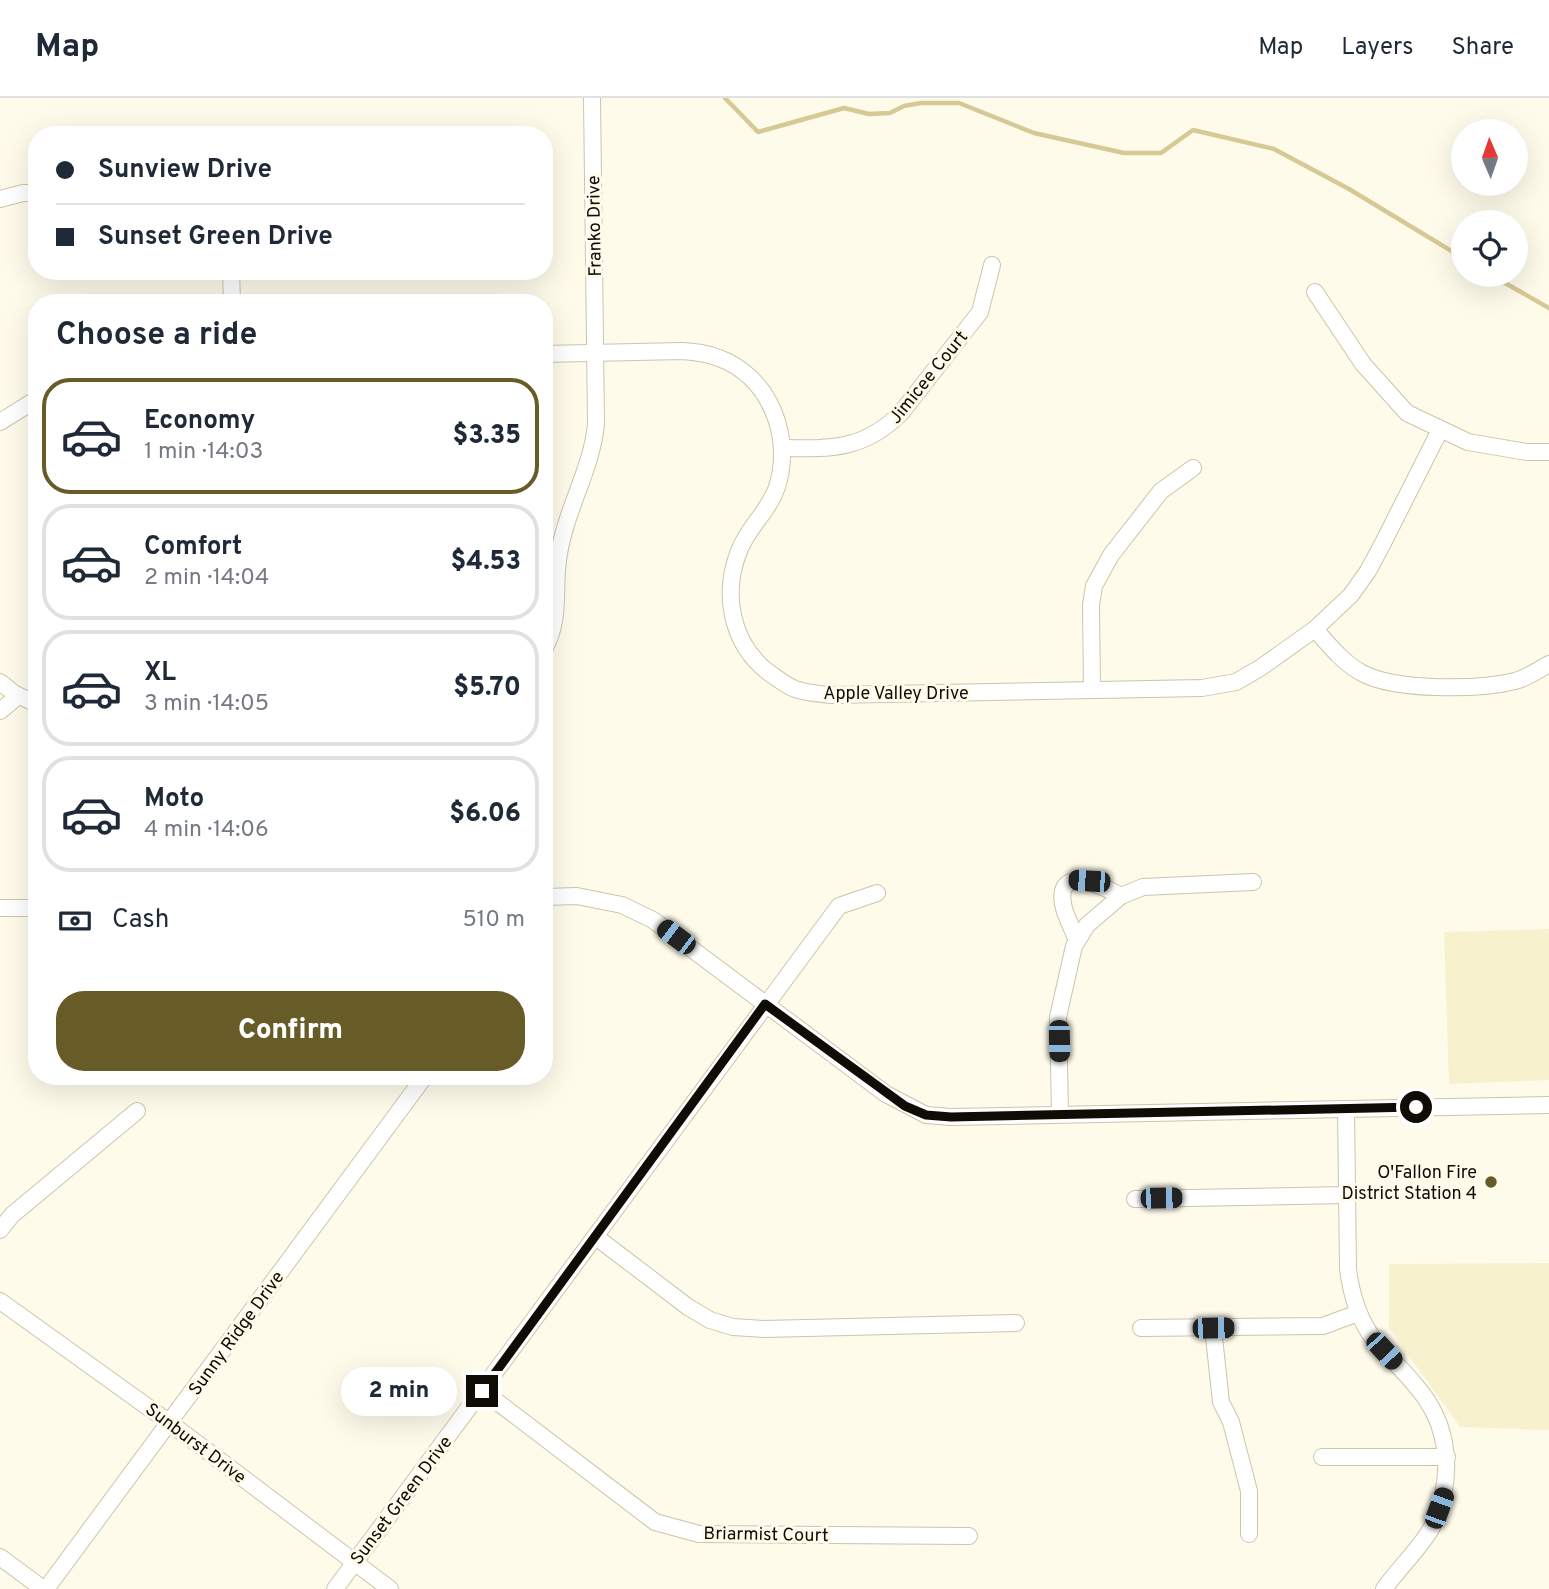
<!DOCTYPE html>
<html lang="en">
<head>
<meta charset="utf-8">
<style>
	body { margin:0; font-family:Overpass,sans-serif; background:#f2f2f3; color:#1f2937; height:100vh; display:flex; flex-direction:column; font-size:26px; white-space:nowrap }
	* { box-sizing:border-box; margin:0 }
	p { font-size:23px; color:#747a83 }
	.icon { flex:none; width:38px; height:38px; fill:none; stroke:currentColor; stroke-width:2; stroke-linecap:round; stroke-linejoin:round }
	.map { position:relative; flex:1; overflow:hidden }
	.sheet { position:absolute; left:28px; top:196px; width:525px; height:791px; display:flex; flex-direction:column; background:#fff; border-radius:28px; box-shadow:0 7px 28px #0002 }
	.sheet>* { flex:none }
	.hud { position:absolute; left:28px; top:28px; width:525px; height:154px; border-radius:28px; box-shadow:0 7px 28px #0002; display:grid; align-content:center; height:154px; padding:0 28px; background:#fff }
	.needle { width:46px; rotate:358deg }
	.buttons { position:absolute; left:1451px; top:21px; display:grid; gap:14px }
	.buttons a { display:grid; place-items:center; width:77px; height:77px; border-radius:50%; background:#fff; box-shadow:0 7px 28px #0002; font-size:35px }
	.end { position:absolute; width:32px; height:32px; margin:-16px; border:9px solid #0f0c05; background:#fff; box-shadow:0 0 0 4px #fff }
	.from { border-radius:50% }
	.bubble { position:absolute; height:49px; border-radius:24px; background:#fff; box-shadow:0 7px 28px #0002; font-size:23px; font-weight:800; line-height:49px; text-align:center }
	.car { position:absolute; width:21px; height:42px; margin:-21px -10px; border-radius:9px; box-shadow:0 0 5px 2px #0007; background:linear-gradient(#222 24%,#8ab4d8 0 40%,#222 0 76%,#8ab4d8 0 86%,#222 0) }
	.hud b { display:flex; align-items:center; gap:24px; height:66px; font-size:26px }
	.hud b+b { border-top:2px solid #e0e1e3 }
	.hud i { width:18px; height:18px; background:#1f2937 }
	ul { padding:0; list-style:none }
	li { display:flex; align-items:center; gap:21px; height:116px; margin:0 14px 10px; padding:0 14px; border:4px solid #e0e1e3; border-radius:28px }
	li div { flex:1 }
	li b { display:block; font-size:26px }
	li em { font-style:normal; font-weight:800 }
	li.current { border-color:#675b28 }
	li>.icon { width:63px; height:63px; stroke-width:1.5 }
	h2 { padding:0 28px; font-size:32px; line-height:84px }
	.pay { display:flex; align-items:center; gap:18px; height:77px; padding:0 28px; font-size:26px }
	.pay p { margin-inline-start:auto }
	.button { display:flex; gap:14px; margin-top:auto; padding:14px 28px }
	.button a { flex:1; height:80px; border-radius:28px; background:#675b28; color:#fff; font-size:28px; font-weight:800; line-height:80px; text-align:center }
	header { display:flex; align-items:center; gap:42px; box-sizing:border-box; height:98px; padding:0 35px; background:#fff; border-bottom:2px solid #e0e1e3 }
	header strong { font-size:33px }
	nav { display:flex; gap:38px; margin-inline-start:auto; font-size:24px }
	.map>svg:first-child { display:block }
	.built { fill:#f8f1ce }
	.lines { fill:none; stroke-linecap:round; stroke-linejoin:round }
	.stream { stroke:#d6c995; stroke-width:4.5 }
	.street-casing { stroke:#cbc5ab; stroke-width:18 }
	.street { stroke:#fff; stroke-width:16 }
	.route { stroke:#0f0c05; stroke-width:9 }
	.poi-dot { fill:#675b28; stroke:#fefbeb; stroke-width:2.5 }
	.labels { text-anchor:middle; stroke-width:6; stroke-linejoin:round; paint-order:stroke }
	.street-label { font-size:18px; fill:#0f0c05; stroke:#fefbeb }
	.poi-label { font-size:18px; fill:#0f0c05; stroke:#fefbeb; text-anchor:end }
</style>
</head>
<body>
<header>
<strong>Map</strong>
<nav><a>Map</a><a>Layers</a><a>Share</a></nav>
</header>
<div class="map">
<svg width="1549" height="1491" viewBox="0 0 1549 1491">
	<rect width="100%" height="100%" fill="#fefbeb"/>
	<g class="built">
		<path d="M1549 831V982L1449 986 1444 834Z"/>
		<path d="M1549 1165V1332L1460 1329 1389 1230V1166Z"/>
	</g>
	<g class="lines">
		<g class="stream">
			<path d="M725 0 758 34 844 10 869 16 890 15 904 8 921 5H959L1034 35 1124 55H1161L1193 32 1274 51 1349 91 1463 160"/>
			<path d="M1491 177 1549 210"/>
		</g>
		<g class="street-casing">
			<g id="street">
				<path d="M0 101 23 95H37"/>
				<path d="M231 173 232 205"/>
				<path d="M1315 194 1363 266 1407 315 1468 344 1527 354H1549"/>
				<path d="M544 256 682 253C695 254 707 255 719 260 770 279 793 339 777 389 769 413 748 429 739 453 722 496 731 545 768 574 777 580 785 587 795 591 807 595 820 596 832 597L1202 590 1236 584 1260 570 1315 531 1351 497 1368 473 1383 445 1440 332"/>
				<path d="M0 324 37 301"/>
				<path d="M783 350C831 351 864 352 901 315L980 214 992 167"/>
				<path d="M1315 531C1329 547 1342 564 1362 575 1395 593 1479 592 1515 583 1527 580 1538 572 1549 566"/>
				<path d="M544 551C559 525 555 500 557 472 561 417 591 377 596 326L592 0"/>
				<path d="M0 584 15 596 37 606"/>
				<path d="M1092 592 1091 507 1094 488 1111 457 1161 393 1193 370"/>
				<path d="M0 613 18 598"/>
				<path d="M544 799 577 798 622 807 653 822 886 996 926 1017 951 1019 1549 1007"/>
				<path d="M0 810H37"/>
				<path d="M1077 843C1073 831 1065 818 1063 806 1056 765 1105 789 1121 798"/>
				<path d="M1346 1011 1348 1171C1351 1195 1357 1216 1370 1236 1383 1255 1402 1270 1416 1288 1451 1328 1454 1380 1433 1427 1425 1445 1397 1472 1384 1491"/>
				<path d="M1060 1015 1058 919 1074 848 1087 827 1121 798 1143 789 1253 784"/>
				<path d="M1135 1101 1347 1097"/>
				<path d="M0 1132 12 1117 137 1013"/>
				<path d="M596 1139 688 1209 710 1222 733 1229 764 1231 1016 1225"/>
				<path d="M0 1203 170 1325 390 1491"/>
				<path d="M1141 1230 1323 1228 1358 1215"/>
				<path d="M1213 1230 1221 1304 1231 1324 1249 1393V1436"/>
				<path d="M483 1293 655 1424 699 1436 969 1438"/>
				<path d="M1322 1359H1447"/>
				<path d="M0 1459 43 1491"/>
				<path d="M46 1491 425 978"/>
				<path d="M335 1491 839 808 877 795"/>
			</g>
		</g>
		<use href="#street" class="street"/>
	</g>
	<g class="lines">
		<path class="route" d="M482 1293 765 906 905 1008 926 1017 951 1019 1416 1009"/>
	</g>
	<circle class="poi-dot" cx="1491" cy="1084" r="7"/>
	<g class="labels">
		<g class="street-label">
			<text transform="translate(594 128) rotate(-91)" y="6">Franko Drive</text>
			<text transform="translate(928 279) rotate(-51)" y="6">Jimicee Court</text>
			<text x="896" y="601">Apple Valley Drive</text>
			<text transform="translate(236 1235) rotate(-54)" y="6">Sunny Ridge Drive</text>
			<text transform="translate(196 1345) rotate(37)" y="6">Sunburst Drive</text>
			<text transform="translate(401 1402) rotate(-53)" y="6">Sunset Green Drive</text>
			<text transform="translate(766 1436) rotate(1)" y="6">Briarmist Court</text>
		</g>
		<g class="poi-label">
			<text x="1477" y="1080">O'Fallon Fire<tspan x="1477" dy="21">District Station 4</tspan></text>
		</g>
	</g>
</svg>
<div class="buttons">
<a><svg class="needle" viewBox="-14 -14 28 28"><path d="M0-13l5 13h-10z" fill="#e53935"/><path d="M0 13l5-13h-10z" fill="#747a83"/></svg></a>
<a><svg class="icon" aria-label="locate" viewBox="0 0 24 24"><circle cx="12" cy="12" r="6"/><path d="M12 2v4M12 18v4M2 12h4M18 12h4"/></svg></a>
</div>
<i class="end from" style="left:1416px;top:1009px"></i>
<i class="end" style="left:482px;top:1293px"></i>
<div class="bubble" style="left:341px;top:1269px;width:116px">2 min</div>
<i class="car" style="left:1089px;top:783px;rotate:274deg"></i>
<i class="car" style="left:676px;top:839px;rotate:307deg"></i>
<i class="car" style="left:1059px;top:943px;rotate:179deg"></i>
<i class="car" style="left:1161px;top:1100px;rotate:89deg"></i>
<i class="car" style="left:1213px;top:1230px;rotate:89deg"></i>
<i class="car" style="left:1384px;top:1253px;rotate:137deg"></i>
<i class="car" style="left:1439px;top:1410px;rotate:20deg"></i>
<div class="hud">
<b><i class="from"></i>Sunview Drive</b>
<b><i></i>Sunset Green Drive</b>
</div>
<section class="sheet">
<h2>Choose a ride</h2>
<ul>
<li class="current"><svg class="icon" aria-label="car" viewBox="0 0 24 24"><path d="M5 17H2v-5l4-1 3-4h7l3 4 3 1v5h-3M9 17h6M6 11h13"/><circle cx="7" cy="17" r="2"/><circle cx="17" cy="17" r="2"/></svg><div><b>Economy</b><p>1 min · 14:03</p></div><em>$3.35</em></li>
<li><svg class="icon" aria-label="car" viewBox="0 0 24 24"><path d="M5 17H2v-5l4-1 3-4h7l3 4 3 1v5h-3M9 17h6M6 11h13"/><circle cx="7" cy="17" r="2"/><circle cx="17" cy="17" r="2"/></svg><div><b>Comfort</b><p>2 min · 14:04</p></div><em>$4.53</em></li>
<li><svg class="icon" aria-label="car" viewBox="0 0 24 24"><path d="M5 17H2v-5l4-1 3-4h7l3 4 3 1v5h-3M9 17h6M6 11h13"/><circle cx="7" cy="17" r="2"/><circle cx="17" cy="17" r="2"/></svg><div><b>XL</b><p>3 min · 14:05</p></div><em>$5.70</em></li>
<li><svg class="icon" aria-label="car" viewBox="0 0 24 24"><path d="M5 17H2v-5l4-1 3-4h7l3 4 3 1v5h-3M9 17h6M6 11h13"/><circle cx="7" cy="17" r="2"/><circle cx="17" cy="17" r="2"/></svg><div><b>Moto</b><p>4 min · 14:06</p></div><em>$6.06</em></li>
</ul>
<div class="pay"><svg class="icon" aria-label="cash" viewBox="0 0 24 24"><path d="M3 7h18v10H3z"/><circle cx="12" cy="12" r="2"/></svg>Cash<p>510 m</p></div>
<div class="button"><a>Confirm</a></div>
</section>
</div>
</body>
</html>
